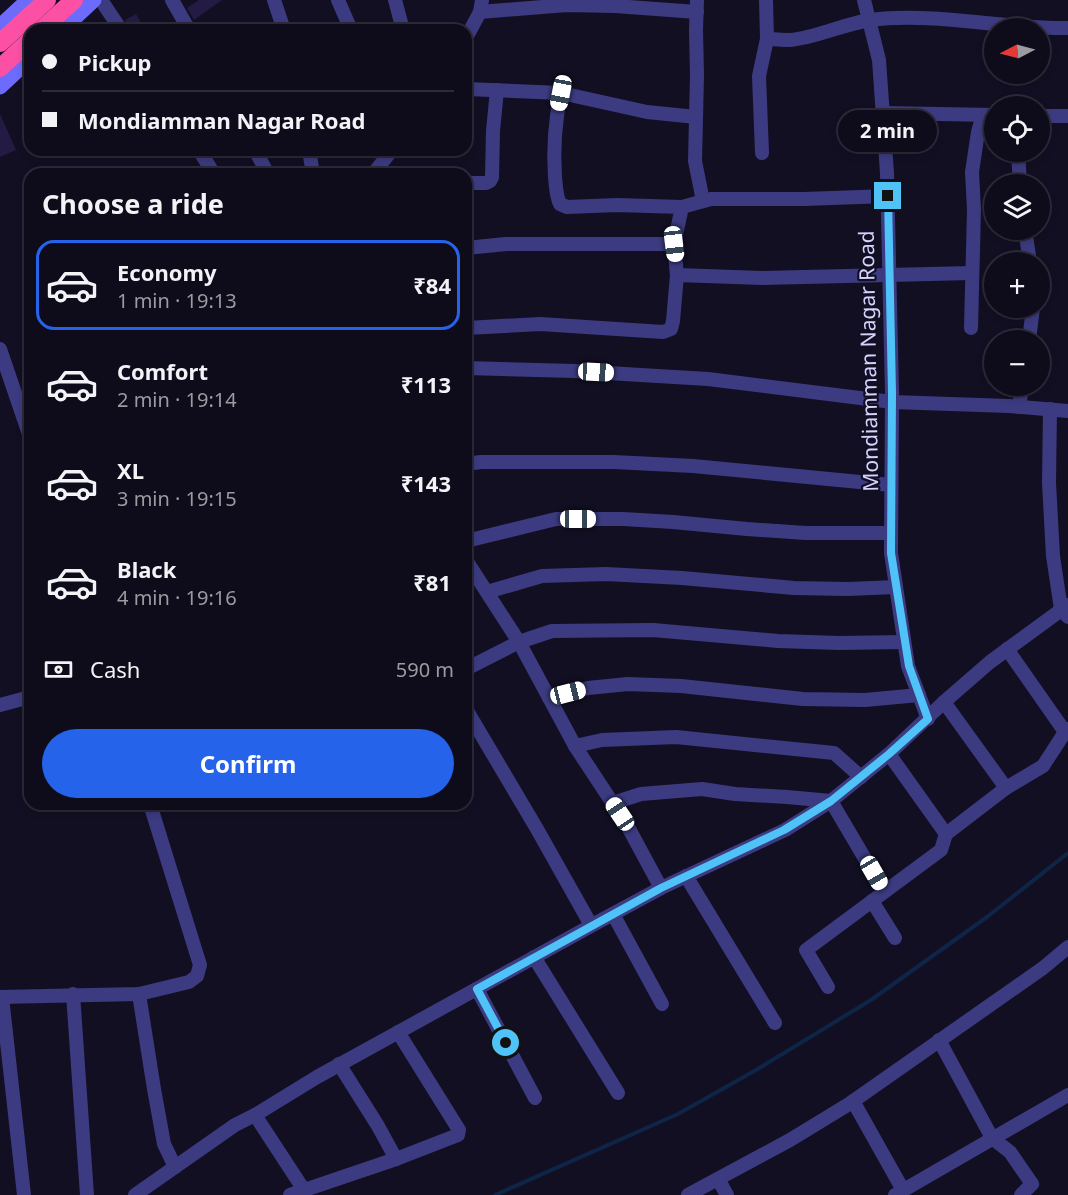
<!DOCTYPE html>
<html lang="en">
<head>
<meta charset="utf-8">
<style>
	body { margin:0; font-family:"Noto Sans",sans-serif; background:#1c1927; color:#f1f3f6; height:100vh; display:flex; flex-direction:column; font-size:22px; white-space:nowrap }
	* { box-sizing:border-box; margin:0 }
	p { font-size:20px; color:#9b9ba2 }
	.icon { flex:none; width:33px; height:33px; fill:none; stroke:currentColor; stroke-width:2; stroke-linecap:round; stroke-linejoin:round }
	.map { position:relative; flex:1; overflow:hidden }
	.drawer { position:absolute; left:24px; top:168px; width:448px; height:642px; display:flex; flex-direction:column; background:#0e0b1a; border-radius:18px; box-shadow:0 3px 9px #0003,0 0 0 2px #2e2b39 }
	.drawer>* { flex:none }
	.hud { position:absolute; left:24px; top:24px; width:448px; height:132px; border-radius:18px; box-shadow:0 3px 9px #0003,0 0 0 2px #2e2b39; display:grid; align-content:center; height:132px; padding:0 18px; background:#0e0b1a }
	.needle { width:39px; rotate:264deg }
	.fabs { position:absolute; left:984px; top:18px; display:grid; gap:12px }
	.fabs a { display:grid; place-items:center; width:66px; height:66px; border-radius:50%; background:#0e0b1a; box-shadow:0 3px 9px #0003,0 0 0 2px #2e2b39; font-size:30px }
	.end { position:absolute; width:27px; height:27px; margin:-14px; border:8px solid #4fc3f7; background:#111; box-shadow:0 0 0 3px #111 }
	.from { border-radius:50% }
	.bubble { position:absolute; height:42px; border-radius:21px; background:#0e0b1a; box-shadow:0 3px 9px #0003,0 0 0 2px #2e2b39; font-size:20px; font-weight:700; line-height:42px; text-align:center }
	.car { position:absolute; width:18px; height:36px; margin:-18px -9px; border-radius:8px; box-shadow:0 0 4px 2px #0007; background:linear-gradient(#fff 24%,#345 0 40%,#fff 0 76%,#345 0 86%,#fff 0) }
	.hud b { display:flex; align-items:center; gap:21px; height:57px; font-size:22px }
	.hud b+b { border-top:2px solid #2e2b39 }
	.hud i { width:15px; height:15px; background:#f1f3f6 }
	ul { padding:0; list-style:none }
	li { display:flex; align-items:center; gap:18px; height:90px; margin:0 12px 9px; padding:0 6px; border:3px solid transparent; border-radius:18px }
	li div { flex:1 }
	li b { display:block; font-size:22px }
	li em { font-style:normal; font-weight:700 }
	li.current { border-color:#2563eb }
	li>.icon { width:54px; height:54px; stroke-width:1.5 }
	h2 { padding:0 18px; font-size:27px; line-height:72px }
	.pay { display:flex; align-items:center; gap:15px; height:66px; padding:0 18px; font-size:22px }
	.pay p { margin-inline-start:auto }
	.primary-button { display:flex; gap:12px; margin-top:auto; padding:12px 18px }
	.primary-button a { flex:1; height:69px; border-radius:36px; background:#2563eb; color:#fff; font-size:24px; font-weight:700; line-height:69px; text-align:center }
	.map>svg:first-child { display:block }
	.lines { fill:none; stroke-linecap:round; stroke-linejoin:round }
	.stream { stroke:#0e2547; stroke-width:4 }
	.building { fill:#231b44 }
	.street { stroke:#3c3b81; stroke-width:14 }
	.secondary { stroke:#6d6bfc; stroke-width:15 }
	.highway { stroke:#fb50a4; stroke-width:18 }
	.route { stroke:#4fc3f7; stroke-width:8 }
	.labels { text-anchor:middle; stroke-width:4.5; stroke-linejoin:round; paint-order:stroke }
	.street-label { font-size:21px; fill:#d6d2fe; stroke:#120f23 }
</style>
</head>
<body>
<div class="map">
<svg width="1068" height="1195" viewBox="0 0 1068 1195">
	<rect width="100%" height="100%" fill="#120f23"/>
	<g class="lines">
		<path class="stream" d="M495 1195 678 1114 756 1070 871 1000 987 917 1068 853"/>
	</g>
	<g class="building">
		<path d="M199 0H222L194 20 187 8Z"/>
		<path d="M136 14 145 30H130L125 20Z"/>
		<path d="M0 114 16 150 0 157Z"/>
	</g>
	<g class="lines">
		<g class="street">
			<path d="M101 0 121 30"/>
			<path d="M172 0 189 30"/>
			<path d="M274 0 284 30"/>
			<path d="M338 0 351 30"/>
			<path d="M395 0 403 30"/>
			<path d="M697 0 696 30 697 75 695 161 703 201"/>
			<path d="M864 0 879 60 887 173 892 393 891 553 908 666 928 719"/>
			<path d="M480 12 567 5 615 6 697 12"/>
			<path d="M466 38 480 12 482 0"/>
			<path d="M767 39C774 39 782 40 790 40 815 38 844 24 870 20 936 12 1002 29 1068 28"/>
			<path d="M466 89 561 93 647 112 696 117"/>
			<path d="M561 93C555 121 553 148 555 177 556 186 556 196 560 204L567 207 617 205 682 207"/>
			<path d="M883 113 994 115"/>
			<path d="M1040 116H1068"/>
			<path d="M199 150 214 174"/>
			<path d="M255 150 268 174"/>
			<path d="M309 150 313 174"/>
			<path d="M1018 152 1020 184"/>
			<path d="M762 153 759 76 767 39 766 0"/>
			<path d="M373 174 392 150"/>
			<path d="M466 183H486L490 181 492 177 493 131 497 90"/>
			<path d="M1025 230 1030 262"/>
			<path d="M466 248 506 244H674"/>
			<path d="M677 275 762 278 972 273"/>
			<path d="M466 328 540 324 663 332 671 329 673 321 677 275 674 244 682 207 711 199H804L888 196"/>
			<path d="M971 328 974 210 972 172 978 132 983 115"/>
			<path d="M1029 340 1033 308"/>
			<path d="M0 349 30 437"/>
			<path d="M466 368 574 371 708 379 892 402 1009 406 1068 411"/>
			<path d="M1019 407 1022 386"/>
			<path d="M1050 409 1049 483 1053 556 1061 609 1068 617"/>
			<path d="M466 464 481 462H614L693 466 891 485"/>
			<path d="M466 541 556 519H623L673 522 747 529 806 533H891"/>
			<path d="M466 560 519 642 575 746 627 825 661 888"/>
			<path d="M487 592 542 576 606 574 682 578 794 588 848 589 896 587"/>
			<path d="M1007 649 1065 732"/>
			<path d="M466 669 519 642 552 631 653 630 778 641 839 643 904 642"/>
			<path d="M549 698 588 688 628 684 681 686 803 699 865 700 919 695"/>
			<path d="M944 702 1006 788"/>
			<path d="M0 705 30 697"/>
			<path d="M466 709 537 829 591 925"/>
			<path d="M575 746 602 740 676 737 834 753 861 777"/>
			<path d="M889 754 946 834"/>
			<path d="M613 803 641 794 702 789 735 794 787 797 831 801 884 891"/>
			<path d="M686 876 775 1023"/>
			<path d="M872 901 895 938"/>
			<path d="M613 914 662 1004"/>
			<path d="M534 957 618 1093"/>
			<path d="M828 987 806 950 941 850 946 834 1006 788 1043 766 1065 732 1068 729"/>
			<path d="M477 989 535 1098"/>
			<path d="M73 994 87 1195"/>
			<path d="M139 994 154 1089 164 1144 175 1167"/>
			<path d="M0 997 139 994 189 982 197 976 200 965 150 804"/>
			<path d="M2 997 24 1195"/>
			<path d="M939 1040 992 1138 1010 1152 1032 1184 1021 1195"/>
			<path d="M339 1064 378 1126 396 1159"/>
			<path d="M853 1101 903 1190"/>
			<path d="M255 1115 304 1190"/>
			<path d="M718 1179 727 1195"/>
			<path d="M135 1195 235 1125 255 1115 317 1077 598 922 661 888 785 830 831 801 889 754 944 702 990 662 1068 605"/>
			<path d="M290 1195 396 1159 458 1135 459 1130 398 1032"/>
			<path d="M688 1195 790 1140 849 1104 1043 968 1068 947"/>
			<path d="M895 1195 1068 1095"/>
		</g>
		<g class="secondary">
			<path d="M0 26 28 0"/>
			<path d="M62 30 94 0"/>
			<path d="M0 87 30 59"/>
		</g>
		<g class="highway">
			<path d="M41 30 74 0"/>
			<path d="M0 43 47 0"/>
			<path d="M0 68 30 40"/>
		</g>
	</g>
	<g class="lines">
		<path class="route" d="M506 1043 477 989 661 888 784 830 831 801 889 754 928 719 909 666 891 553 892 393 888 196"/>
	</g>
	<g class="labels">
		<g class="street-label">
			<text transform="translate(869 361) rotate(-91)" y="7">Mondiamman Nagar Road</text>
		</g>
	</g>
</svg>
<div class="fabs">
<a><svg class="needle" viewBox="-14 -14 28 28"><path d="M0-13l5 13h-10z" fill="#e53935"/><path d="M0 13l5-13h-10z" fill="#9b9ba2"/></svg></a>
<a><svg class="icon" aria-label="locate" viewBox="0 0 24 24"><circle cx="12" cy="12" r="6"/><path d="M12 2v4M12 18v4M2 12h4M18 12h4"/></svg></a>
<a><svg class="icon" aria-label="layers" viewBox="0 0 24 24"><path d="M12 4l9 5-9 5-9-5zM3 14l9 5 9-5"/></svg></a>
<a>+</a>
<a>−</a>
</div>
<i class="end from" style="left:506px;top:1043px"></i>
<i class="end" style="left:888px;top:196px"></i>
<div class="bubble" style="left:838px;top:110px;width:99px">2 min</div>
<i class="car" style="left:561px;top:93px;rotate:191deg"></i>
<i class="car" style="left:674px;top:244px;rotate:173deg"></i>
<i class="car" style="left:596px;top:372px;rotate:93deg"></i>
<i class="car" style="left:578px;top:519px;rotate:90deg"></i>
<i class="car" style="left:568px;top:693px;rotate:76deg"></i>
<i class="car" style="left:620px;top:814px;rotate:326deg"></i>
<i class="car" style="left:874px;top:873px;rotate:150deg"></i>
<div class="hud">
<b><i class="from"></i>Pickup</b>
<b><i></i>Mondiamman Nagar Road</b>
</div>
<section class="drawer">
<h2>Choose a ride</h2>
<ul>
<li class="current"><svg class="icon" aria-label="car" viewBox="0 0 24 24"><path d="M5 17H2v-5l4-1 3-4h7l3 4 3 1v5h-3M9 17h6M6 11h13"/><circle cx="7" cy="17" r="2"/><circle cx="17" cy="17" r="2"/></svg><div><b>Economy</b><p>1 min · 19:13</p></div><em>₹84</em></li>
<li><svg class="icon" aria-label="car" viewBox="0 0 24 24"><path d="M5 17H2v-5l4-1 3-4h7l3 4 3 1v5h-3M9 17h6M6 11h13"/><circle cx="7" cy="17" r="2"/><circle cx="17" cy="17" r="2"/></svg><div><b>Comfort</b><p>2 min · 19:14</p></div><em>₹113</em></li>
<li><svg class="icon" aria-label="car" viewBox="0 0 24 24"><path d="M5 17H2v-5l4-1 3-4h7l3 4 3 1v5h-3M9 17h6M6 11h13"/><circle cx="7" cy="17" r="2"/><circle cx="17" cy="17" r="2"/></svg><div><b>XL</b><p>3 min · 19:15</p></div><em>₹143</em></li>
<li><svg class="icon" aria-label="car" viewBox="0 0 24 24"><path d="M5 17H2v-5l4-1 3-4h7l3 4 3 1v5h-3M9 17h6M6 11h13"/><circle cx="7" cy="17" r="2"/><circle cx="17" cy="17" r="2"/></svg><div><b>Black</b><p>4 min · 19:16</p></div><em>₹81</em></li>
</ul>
<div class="pay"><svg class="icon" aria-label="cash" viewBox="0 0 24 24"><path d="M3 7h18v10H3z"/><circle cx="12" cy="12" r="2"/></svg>Cash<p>590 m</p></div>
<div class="primary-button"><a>Confirm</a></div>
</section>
</div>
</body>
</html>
